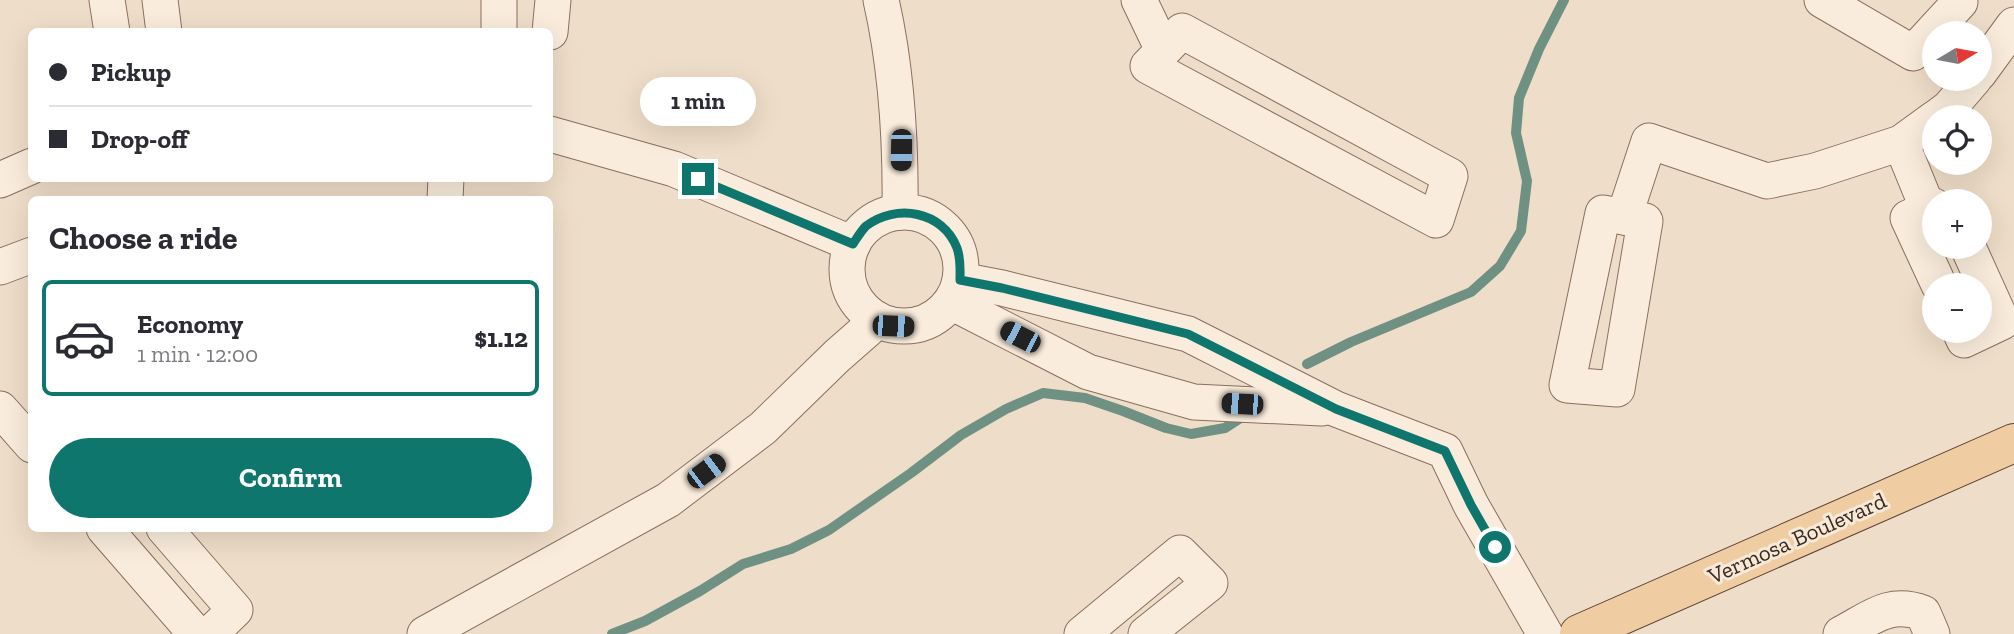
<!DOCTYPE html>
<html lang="en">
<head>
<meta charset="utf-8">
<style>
	body { margin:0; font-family:"Zilla Slab",serif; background:#f2f2f3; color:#2b2b33; height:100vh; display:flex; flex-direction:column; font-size:26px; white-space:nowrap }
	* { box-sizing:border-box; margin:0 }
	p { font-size:23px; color:#7c7c81 }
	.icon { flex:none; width:38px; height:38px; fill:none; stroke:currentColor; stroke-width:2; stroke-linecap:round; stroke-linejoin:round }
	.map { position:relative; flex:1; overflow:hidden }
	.sheet { position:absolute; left:28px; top:196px; width:525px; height:336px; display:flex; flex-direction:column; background:#fff; border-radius:10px; box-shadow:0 7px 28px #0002 }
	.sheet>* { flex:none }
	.hud { position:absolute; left:28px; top:28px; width:525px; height:154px; border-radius:10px; box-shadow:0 7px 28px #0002; display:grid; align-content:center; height:154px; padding:0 21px; background:#fff }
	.needle { width:46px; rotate:80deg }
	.buttons { position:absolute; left:1922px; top:21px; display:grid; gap:14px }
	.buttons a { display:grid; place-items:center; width:70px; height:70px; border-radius:50%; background:#fff; box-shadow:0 7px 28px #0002; font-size:35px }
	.end { position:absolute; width:32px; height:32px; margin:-16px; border:9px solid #0f766e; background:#fff; box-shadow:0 0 0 4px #fff }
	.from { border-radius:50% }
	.bubble { position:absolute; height:49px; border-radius:24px; background:#fff; box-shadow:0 7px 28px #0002; font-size:23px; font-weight:700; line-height:49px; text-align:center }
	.car { position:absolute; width:21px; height:42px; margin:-21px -10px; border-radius:9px; box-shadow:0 0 5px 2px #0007; background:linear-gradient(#222 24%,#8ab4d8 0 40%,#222 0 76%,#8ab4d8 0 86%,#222 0) }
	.hud b { display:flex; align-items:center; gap:24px; height:66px; font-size:26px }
	.hud b+b { border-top:2px solid #e1e1e2 }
	.hud i { width:18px; height:18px; background:#2b2b33 }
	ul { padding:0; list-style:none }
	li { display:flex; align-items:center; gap:21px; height:116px; margin:0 14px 10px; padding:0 7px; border:4px solid transparent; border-radius:10px }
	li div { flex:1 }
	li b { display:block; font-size:26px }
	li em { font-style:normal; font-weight:700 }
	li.active { border-color:#0f766e }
	li>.icon { width:63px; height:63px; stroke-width:1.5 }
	h2 { padding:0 21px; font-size:32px; line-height:84px }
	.button { display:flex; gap:14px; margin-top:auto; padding:14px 21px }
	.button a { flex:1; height:80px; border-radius:42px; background:#0f766e; color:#fff; font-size:28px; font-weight:700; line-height:80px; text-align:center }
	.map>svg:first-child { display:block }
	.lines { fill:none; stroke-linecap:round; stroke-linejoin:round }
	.stream { stroke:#6f9184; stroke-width:10 }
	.minor-casing { stroke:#8a6f5d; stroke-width:37 }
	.major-casing { stroke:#593e31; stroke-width:40 }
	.minor { stroke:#f9ecdc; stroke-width:35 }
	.major { stroke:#f0cca2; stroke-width:38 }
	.route { stroke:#0f766e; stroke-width:9 }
	.labels { text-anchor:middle; stroke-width:6; stroke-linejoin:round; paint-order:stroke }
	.street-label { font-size:23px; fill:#3b2920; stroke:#f6e9d8 }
</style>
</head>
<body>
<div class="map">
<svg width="2014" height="634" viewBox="0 0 2014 634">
	<rect width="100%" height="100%" fill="#eeddc8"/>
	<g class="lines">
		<g class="stream">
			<path d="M1307 364 1351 342 1471 292 1500 266 1521 231 1527 181 1516 133 1519 98 1539 49 1564 0"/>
			<path d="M612 634 645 621 700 591 743 564 791 549 829 530 911 473 961 435 1006 409 1043 393 1085 398 1123 411 1166 428 1191 434 1225 428 1242 417"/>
		</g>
		<g class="minor-casing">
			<g id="minor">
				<path d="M107 0 112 32"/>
				<path d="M160 0 164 32"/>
				<path d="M499 0V32"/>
				<path d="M881 0C897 70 901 140 900 212"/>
				<path d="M1139 0 1163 50"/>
				<path d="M1822 0 1913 53 1960 2 1956 0"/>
				<path d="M1182 31 1450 176 1436 220 1148 66Z"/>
				<path d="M550 32 553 0"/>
				<path d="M1979 73 2014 25"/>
				<path d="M1937 117 1949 108 1974 79"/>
				<path d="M550 134 674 169 853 244"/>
				<path d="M1901 143 1928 209"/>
				<path d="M0 180 32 166"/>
				<path d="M445 200 446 178"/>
				<path d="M1934 206 1908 218 1939 285"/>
				<circle cx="904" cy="269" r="57"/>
				<path d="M1603 213 1645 221 1617 389 1567 385Z"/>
				<path d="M1624 217 1649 141 1767 181 1815 171 1901 143 1934 119"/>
				<path d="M0 267 32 255"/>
				<path d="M960 280 1002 288 1188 334 1336 409 1445 451 1471 505 1545 634"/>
				<path d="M951 302 1088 372 1194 402 1322 408"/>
				<path d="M1960 331 1964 340 2002 322 1968 247"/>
				<path d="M0 409 32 445"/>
				<path d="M104 528 196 634"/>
				<path d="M164 528 235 610 210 634"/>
				<path d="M425 634 668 500 763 428 837 356 878 320"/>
				<path d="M1082 634 1180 553 1210 583 1146 634"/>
				<path d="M1841 634C1870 619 1889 600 1923 613L1932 634"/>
			</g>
		</g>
		<g class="major-casing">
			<path id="major" d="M1579 634 2014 443"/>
		</g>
		<use href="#minor" class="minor"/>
		<use href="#major" class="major"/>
	</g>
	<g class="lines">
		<path class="route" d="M698 179 853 244C857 238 861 231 866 226 896 203 943 211 957 248 961 259 960 269 960 280L1002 288 1188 334 1336 409 1445 451 1471 505 1495 547"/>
	</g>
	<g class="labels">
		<g class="street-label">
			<text transform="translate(1797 538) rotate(-24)" y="8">Vermosa Boulevard</text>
		</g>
	</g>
</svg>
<div class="buttons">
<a><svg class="needle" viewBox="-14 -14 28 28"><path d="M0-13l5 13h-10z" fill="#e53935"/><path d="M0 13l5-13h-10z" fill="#7c7c81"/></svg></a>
<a><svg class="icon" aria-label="locate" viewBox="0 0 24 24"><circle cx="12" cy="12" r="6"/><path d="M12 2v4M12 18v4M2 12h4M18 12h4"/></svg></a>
<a>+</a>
<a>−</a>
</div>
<i class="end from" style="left:1495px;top:547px"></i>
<i class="end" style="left:698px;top:179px"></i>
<div class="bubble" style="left:640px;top:77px;width:116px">1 min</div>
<i class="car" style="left:901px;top:150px;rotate:181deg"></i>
<i class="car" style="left:893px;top:326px;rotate:92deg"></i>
<i class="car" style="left:1020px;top:337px;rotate:297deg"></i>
<i class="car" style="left:1242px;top:404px;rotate:273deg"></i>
<i class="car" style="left:706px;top:471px;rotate:53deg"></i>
<div class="hud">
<b><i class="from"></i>Pickup</b>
<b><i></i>Drop-off</b>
</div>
<section class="sheet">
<h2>Choose a ride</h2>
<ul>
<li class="active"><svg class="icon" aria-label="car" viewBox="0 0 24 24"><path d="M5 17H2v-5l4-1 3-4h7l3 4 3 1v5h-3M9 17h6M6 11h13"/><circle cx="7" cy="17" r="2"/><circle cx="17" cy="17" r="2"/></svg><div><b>Economy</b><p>1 min · 12:00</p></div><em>$1.12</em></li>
</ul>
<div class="button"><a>Confirm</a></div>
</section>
</div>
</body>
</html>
